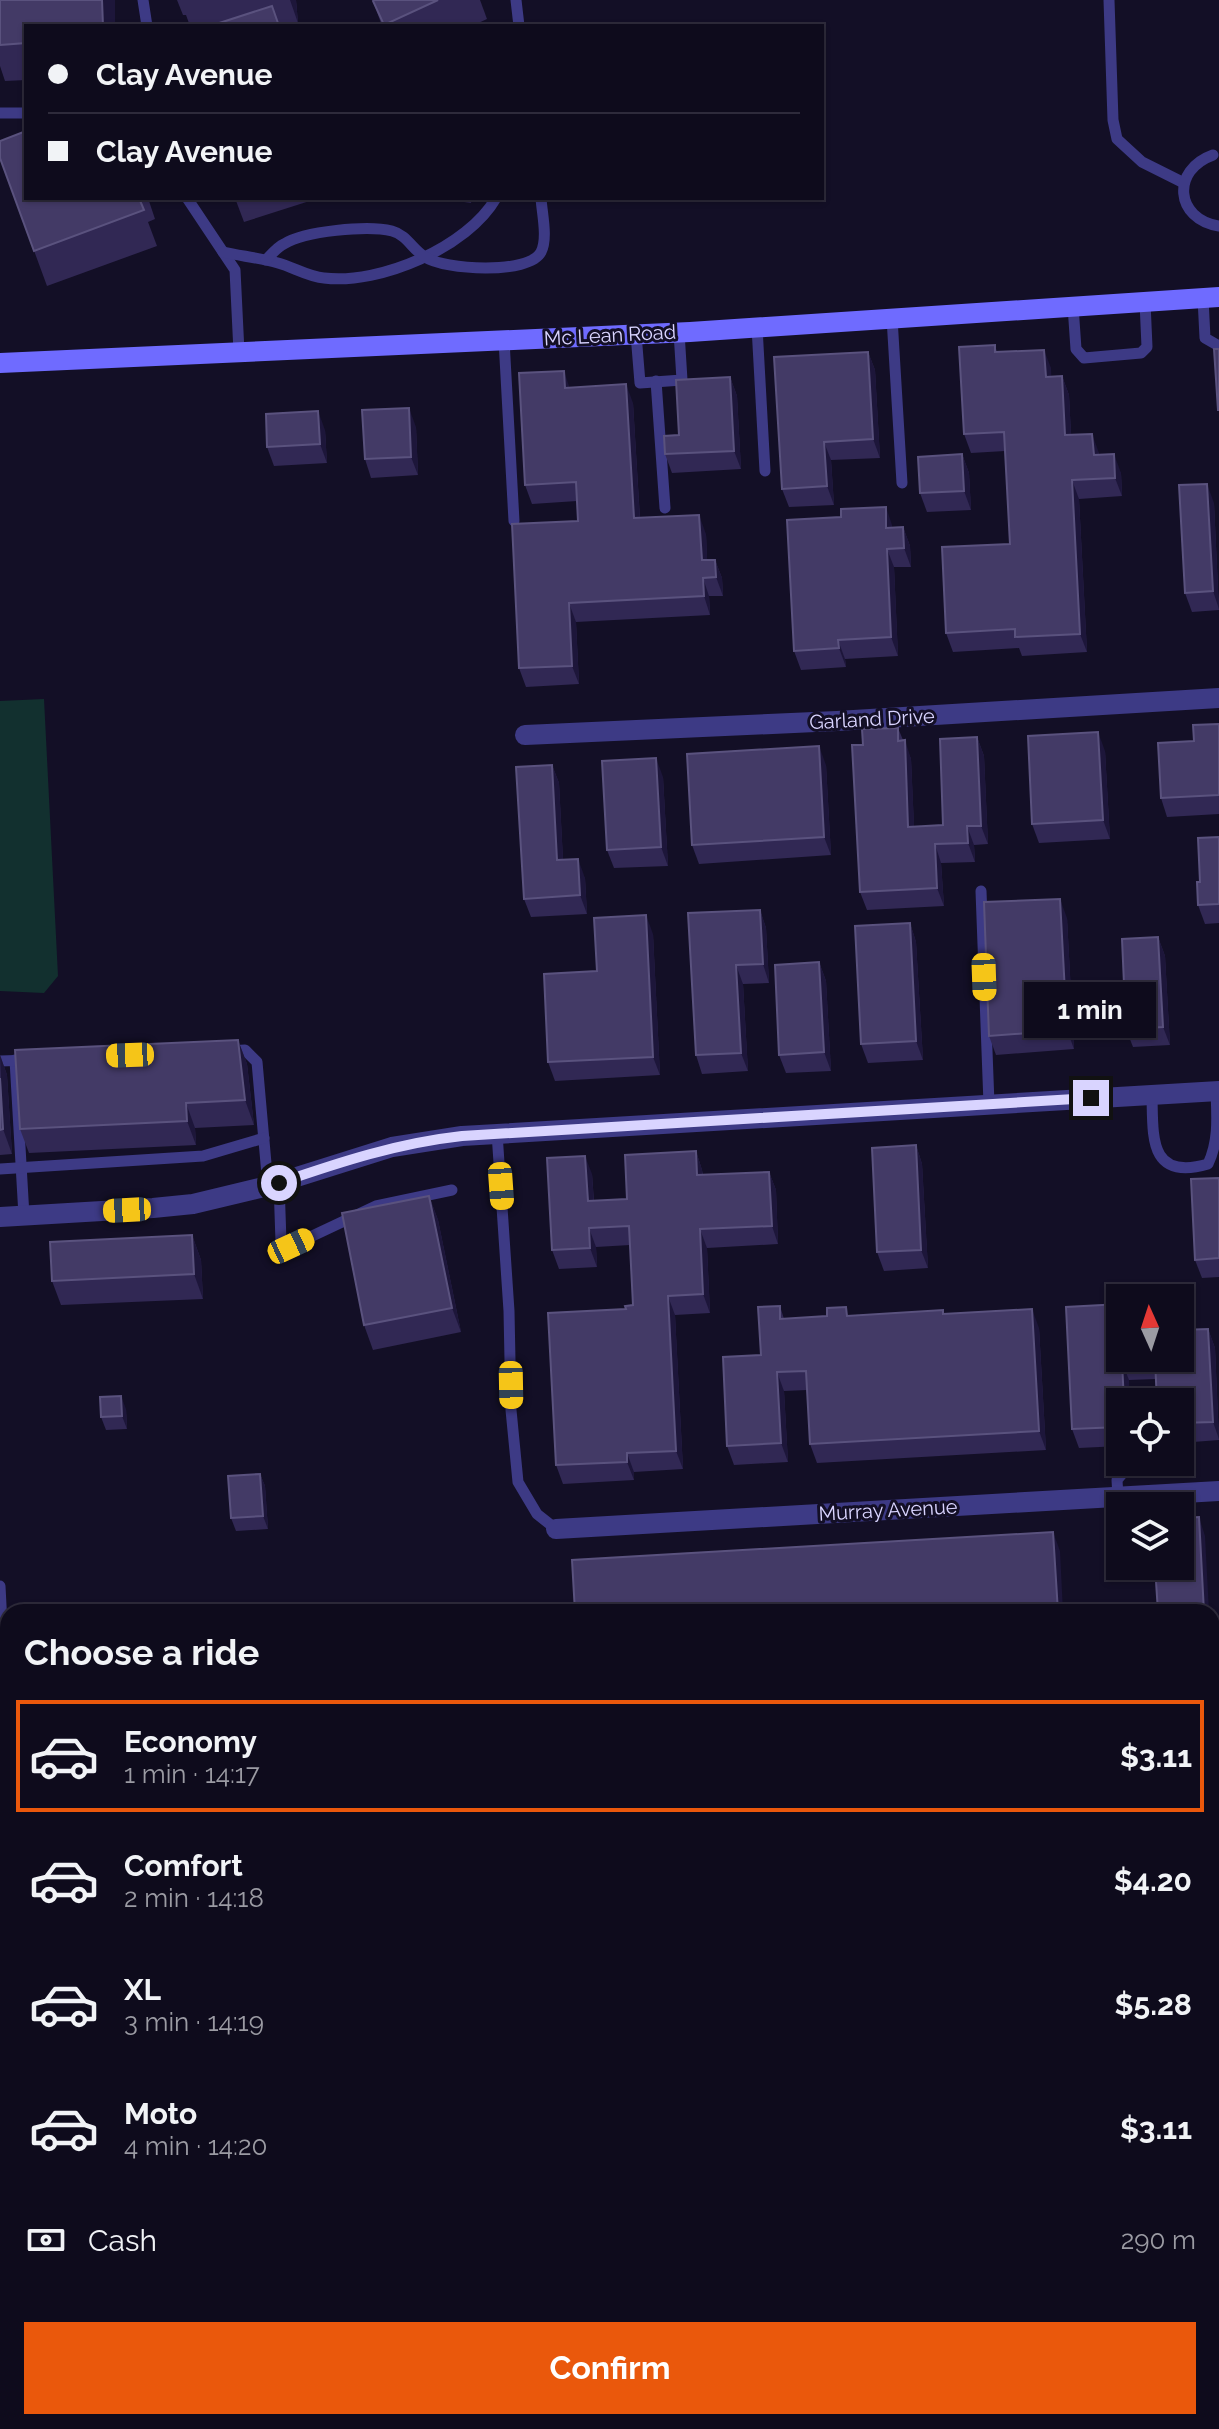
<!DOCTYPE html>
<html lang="en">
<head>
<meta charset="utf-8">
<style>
	body { margin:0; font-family:Raleway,sans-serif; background:#171425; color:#f1f3f6; height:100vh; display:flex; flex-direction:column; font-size:30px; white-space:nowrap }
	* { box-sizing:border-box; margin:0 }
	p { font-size:26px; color:#9b9ba3 }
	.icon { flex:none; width:44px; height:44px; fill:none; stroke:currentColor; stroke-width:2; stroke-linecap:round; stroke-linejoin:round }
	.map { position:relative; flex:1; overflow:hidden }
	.side { position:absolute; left:0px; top:1604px; width:1220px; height:826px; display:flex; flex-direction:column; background:#0e0b1c; border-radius:24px 24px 0 0; box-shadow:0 2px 6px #0004,0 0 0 2px #2e2b3b }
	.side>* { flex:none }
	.banner { position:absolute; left:24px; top:24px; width:800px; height:176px; border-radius:0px; box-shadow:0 2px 6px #0004,0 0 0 2px #2e2b3b; display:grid; align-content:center; height:176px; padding:0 24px; background:#0e0b1c }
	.needle { width:52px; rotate:357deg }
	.buttons { position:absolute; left:1106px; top:1284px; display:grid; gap:16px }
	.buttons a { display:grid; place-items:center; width:88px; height:88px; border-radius:0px; background:#0e0b1c; box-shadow:0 2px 6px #0004,0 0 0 2px #2e2b3b; font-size:40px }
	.end { position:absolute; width:36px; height:36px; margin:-18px; border:10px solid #d9d4ff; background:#111; box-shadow:0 0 0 4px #111 }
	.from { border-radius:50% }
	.bubble { position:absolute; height:56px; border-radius:0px; background:#0e0b1c; box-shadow:0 2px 6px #0004,0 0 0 2px #2e2b3b; font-size:26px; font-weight:700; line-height:56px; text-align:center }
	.car { position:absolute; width:24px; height:48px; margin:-24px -12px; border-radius:10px; box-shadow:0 0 6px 2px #0007; background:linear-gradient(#f5c518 24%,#345 0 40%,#f5c518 0 76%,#345 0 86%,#f5c518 0) }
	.banner b { display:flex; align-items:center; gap:28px; height:76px; font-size:30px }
	.banner b+b { border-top:2px solid #2e2b3b }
	.banner i { width:20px; height:20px; background:#f1f3f6 }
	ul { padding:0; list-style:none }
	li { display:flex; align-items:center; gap:24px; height:112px; margin:0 16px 12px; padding:0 8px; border:4px solid transparent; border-radius:0px }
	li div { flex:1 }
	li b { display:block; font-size:30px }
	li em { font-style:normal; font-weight:700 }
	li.selected { border-color:#ea580c }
	li>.icon { width:72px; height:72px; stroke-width:1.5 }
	h2 { padding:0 24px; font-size:36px; line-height:96px }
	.pay { display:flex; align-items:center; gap:20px; height:88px; padding:0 24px; font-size:30px }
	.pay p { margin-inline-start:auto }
	.cta { display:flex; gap:16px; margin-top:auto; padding:16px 24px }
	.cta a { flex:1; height:92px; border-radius:0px; background:#ea580c; color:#fff; font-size:32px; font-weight:700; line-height:92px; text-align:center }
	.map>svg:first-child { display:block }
	.green { fill:#12302f }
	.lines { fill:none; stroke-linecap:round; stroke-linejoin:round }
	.service { stroke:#3d3a85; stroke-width:11 }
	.minor { stroke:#3d3a85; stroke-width:20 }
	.secondary { stroke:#6f6bff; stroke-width:20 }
	.wall { fill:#312854 }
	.shaded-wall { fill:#1d163a }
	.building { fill:#433a66; stroke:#5a527e; stroke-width:2 }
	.route { stroke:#d9d4ff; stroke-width:10 }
	.labels { text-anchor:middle; stroke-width:6; stroke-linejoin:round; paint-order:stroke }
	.street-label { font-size:20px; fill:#d9d4ff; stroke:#130f26 }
</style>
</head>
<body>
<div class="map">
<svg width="1219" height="2429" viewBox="0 0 1219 2429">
	<rect width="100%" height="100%" fill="#130f26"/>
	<path class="green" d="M44 699 58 976 44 993 0 991V701Z"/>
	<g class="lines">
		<g class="service">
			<path d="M143 0 147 26"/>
			<path d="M516 0 519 26"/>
			<path d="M1109 0 1113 120 1117 139 1142 162 1184 183"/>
			<path d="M0 113H26"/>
			<path d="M1213 155C1171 170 1175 219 1219 226"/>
			<path d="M187 198 235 270 239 352"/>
			<path d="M223 252C241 256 260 258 278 263 293 267 309 277 324 278 380 285 468 247 496 198"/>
			<path d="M266 260C271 255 277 247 284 244 304 231 368 225 392 231 407 235 412 249 425 257 444 270 529 275 541 252 548 238 542 214 541 198"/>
			<path d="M1203 298 1205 338 1219 346"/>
			<path d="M1073 306 1076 349 1084 358 1141 353 1147 347 1145 302"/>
			<path d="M892 318 902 483"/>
			<path d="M757 327 765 471"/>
			<path d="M636 334 640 383 682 380 679 332"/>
			<path d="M504 340 514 521"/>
			<path d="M656 381 665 508"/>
			<path d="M981 891 989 1104"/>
			<path d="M228 1051 245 1050 257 1062 268 1186"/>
			<path d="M15 1060 24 1216"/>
			<path d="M0 1061 31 1060"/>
			<path d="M1152 1096C1153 1137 1149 1181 1208 1164 1219 1141 1217 1117 1216 1091"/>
			<path d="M497 1133 509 1311 511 1410 518 1482 537 1514 556 1529"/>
			<path d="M0 1169 203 1156 264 1138"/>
			<path d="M279 1183 281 1242 291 1246 376 1206 452 1190"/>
			<path d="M1140 1398V1402"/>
			<path d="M1118 1497 1117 1480 1132 1462"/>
			<path d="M0 1586 8 1741"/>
			<path d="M0 1994 8 1993"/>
			<path d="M1212 2132 1219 2131"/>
			<path d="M681 2429V2422"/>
		</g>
		<g class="minor">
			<path d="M525 735 837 721 1219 698"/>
			<path d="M0 1217 153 1208 193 1204 268 1186 392 1147 462 1136 1219 1091"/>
			<path d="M556 1529 1219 1491"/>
			<path d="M1212 1887 1219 1886"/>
		</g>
		<path class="secondary" d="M0 363 690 332 1219 297"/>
	</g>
	<g class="wall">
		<path d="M0 0H115V26H26V80L5 81 0 66Z"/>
		<path d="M177 0H296L298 23 279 25 280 26H190L186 15H183Z"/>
		<path d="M374 0H480L487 19 472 26H382L373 1Z"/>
		<path d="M0 158 26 198H148L155 219 148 222 157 246 47 286Z"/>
		<path d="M235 198H319L244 222Z"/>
		<path d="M436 198H472L471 203Z"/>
		<path d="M995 345 997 352 1051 368V376H1062L1069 395 1071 435 1099 453V455L1121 473 1122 496 1079 499 1087 652 1022 656 1019 648 953 652 946 633 1010 544 1005 451 971 453 964 434Z"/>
		<path d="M868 352 875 370 880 458 831 460 834 505 789 507 782 489Z"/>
		<path d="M730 377 737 396 741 469 672 473 665 454Z"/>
		<path d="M570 388 633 403 640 518 706 534 707 560H715L722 578 723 596H709L710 615 576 622 579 684 526 687 519 668 578 521 577 501 532 504 525 485Z"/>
		<path d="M416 427 418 475 371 478 365 459Z"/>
		<path d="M325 430 327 463 274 466 267 447Z"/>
		<path d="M962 454 969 473 971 510 927 512 920 493Z"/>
		<path d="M1214 503 1219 610 1192 612 1185 593Z"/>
		<path d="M892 525V527H903L910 546 911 567H894L898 656 845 659 846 667 801 670 794 651Z"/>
		<path d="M1219 724V814L1167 817 1161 798Z"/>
		<path d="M898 728 911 759 914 827 943 825 977 737 984 756 988 844 974 845 975 862 941 863 944 906 867 910 860 892 863 745Z"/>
		<path d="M1105 751 1110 839 1039 843 1032 824Z"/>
		<path d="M552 765 559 783 563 860 585 878 587 914 531 917 524 899Z"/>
		<path d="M826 765 831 855 699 864 692 845Z"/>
		<path d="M663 777 668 866 614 868 607 850Z"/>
		<path d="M1219 837V923L1205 924 1198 905 1200 882Z"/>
		<path d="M760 910 766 928 769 983 743 984 748 1071 702 1074 696 1055Z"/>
		<path d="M1067 918 1074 1049 996 1055 989 1036Z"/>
		<path d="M910 923 916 942 923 1060 868 1063 861 1044Z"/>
		<path d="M653 934 660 1075 555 1081 548 1062 597 971Z"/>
		<path d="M1158 937 1165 956 1170 1045 1133 1047 1126 1029Z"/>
		<path d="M819 962 826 981 831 1071 786 1073 779 1055Z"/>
		<path d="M238 1040 247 1064 254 1125 195 1128 196 1145 29 1153 20 1129Z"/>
		<path d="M0 1055 7 1075 12 1154 0 1155Z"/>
		<path d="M916 1145 922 1164 928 1268 884 1271 877 1252Z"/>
		<path d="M696 1151 702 1170 703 1175 769 1172 776 1190 778 1244 707 1248 710 1313 675 1315 683 1469 634 1472V1480L563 1484 556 1465 626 1309 633 1305 630 1245 596 1247 597 1267 559 1269 552 1250 592 1174 594 1201 627 1199Z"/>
		<path d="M1219 1178V1277L1202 1278 1195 1260Z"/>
		<path d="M429 1196 438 1220 461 1332 373 1350 364 1325Z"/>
		<path d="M192 1235 201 1260 203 1299 61 1305 52 1281Z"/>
		<path d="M780 1306 784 1319 944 1314 1039 1328 1046 1450 817 1463 810 1444 807 1390 784 1391 788 1462 734 1465 727 1446Z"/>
		<path d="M1208 1329 1215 1348 1219 1440 1180 1443V1402L1156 1379 1129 1380 1120 1402V1446L1079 1448 1072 1429 1120 1358Z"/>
		<path d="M126 1409 127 1429 106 1430 101 1417Z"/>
		<path d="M260 1474 265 1486 268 1529 236 1531 231 1518Z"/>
		<path d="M1212 1643H1219V1741L1212 1742Z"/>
		<path d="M1219 1763V1836H1213L1212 1764Z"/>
	</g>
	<g class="shaded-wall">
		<path d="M102 0H115V26H103Z"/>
		<path d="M290 0H296L298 23Z"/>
		<path d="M1044 350 1051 368 1052 395 1046 377Z"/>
		<path d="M868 352 875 370 880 458 873 439Z"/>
		<path d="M564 371 570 389 565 388Z"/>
		<path d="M1062 376 1069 395 1072 454 1065 435Z"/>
		<path d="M730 377 737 396 741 469 734 451Z"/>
		<path d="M626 384 633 403 641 537 634 518Z"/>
		<path d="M409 408 416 427 418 475 411 457Z"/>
		<path d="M318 411 325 430 327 463 320 444Z"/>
		<path d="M1092 434 1099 453 1100 474 1094 455Z"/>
		<path d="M824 442 831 460 834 505 827 486Z"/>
		<path d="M962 454 969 473 971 510 964 491Z"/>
		<path d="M1114 454 1121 473 1122 496 1115 478Z"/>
		<path d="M1072 480 1079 499 1087 652 1080 634Z"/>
		<path d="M1207 484 1214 503 1219 609 1213 591Z"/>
		<path d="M886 507 892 525 893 546 886 528Z"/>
		<path d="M699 515 706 534 708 579 702 560Z"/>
		<path d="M903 527 910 546 911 567 904 548Z"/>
		<path d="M887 549 894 567 898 656 891 637Z"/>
		<path d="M715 560 722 578 723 596 716 577Z"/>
		<path d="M703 578 709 596 710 615 704 596Z"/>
		<path d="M569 603 576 622 579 684 572 666Z"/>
		<path d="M838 640 845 659 846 667 839 648Z"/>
		<path d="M1098 732 1105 751 1110 839 1103 820Z"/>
		<path d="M977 737 984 756 988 844 981 826Z"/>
		<path d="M905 740 911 759 915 846 908 827Z"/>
		<path d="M819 746 826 765 831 855 824 837Z"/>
		<path d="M656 758 663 777 668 866 661 847Z"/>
		<path d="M552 765 559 783 564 879 557 860Z"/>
		<path d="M967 826 974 845 975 862 968 843Z"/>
		<path d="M935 844 941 863 944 906 937 888Z"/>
		<path d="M578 859 585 878 587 914 580 895Z"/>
		<path d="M1060 899 1067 918 1074 1049 1067 1030Z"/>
		<path d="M760 910 766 928 769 983 763 964Z"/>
		<path d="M646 915 653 934 660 1075 653 1057Z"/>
		<path d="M910 923 916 942 923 1060 916 1041Z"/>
		<path d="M1158 937 1165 956 1170 1045 1163 1027Z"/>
		<path d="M819 962 826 981 831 1071 824 1052Z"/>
		<path d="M736 965 743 984 748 1071 741 1053Z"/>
		<path d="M238 1040 247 1064 254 1125 245 1100Z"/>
		<path d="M0 1055 7 1075 12 1154 3 1129Z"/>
		<path d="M186 1103 195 1128 196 1145 187 1121Z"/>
		<path d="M916 1145 922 1164 928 1268 921 1250Z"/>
		<path d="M696 1151 702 1170 704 1194 697 1175Z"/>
		<path d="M585 1156 592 1174 595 1220 588 1201Z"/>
		<path d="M769 1172 776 1190 778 1244 772 1226Z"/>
		<path d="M429 1196 438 1220 461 1332 452 1308Z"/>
		<path d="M589 1228 596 1247 597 1267 590 1248Z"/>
		<path d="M700 1229 707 1248 710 1313 703 1294Z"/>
		<path d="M192 1235 201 1260 203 1299 194 1274Z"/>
		<path d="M668 1296 675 1315 683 1469 676 1451Z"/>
		<path d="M1032 1309 1039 1328 1046 1450 1039 1431Z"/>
		<path d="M1208 1329 1215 1348 1219 1439 1213 1422Z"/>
		<path d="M1122 1362 1129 1380 1130 1402H1124Z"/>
		<path d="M777 1372 784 1391 788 1462 781 1443Z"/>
		<path d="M121 1396 126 1409 127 1429 122 1416Z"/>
		<path d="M627 1453 634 1472V1480L627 1462Z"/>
		<path d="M260 1474 265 1486 268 1529 263 1516Z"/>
		<path d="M1199 1517 1205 1536 1209 1612H1204Z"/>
		<path d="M1053 1532 1060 1551 1063 1612H1058Z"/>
		<rect x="399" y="2422" width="6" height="7"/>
		<path d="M1104 2422H1110L1111 2429H1105Z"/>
	</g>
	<g class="building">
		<path d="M0 0H102L103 26H26V43L0 45Z"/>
		<path d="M374 0H438L384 25 373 1Z"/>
		<path d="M272 6 279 26H210Z"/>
		<path d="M26 131V198H139L144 210 34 251 0 158V141Z"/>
		<path d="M995 345V352L1044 350 1046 377 1062 376 1065 435 1092 434 1094 455 1114 454 1115 478 1072 480 1080 634 1015 637V629L946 633 942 547 1010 544 1004 432 964 434 959 347Z"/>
		<path d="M1214 349H1219V410H1218Z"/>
		<path d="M868 352 873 439 824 442 827 486 782 489 774 357Z"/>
		<path d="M564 371 565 388 626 384 634 518 699 515 702 560H715L716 577 703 578 704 596 569 603 572 666 519 668 512 524 578 521 576 482 525 485 519 373Z"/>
		<path d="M730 377 734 451 665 454 664 436 679 435 676 380Z"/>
		<path d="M409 408 411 457 365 459 362 410Z"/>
		<path d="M318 411 320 444 267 447 266 414Z"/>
		<path d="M962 454 964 491 920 493 918 457Z"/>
		<path d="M1207 484 1213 591 1185 593 1179 485Z"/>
		<path d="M886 507V528L903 527 904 548 887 549 891 637 838 640 839 648 794 651 787 520 841 517V509Z"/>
		<path d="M1219 724V795L1161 798 1158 743 1194 741 1193 725Z"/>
		<path d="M898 728V741L905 740 908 827 943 825 940 739 977 737 981 826H967L968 843 935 844 937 888 860 892 852 745H863L862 729Z"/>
		<path d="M1098 732 1103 820 1032 824 1028 736Z"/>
		<path d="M819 746 824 837 692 845 687 754Z"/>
		<path d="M656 758 661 847 607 850 602 761Z"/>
		<path d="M552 765 557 860 578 859 580 895 524 899 516 767Z"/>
		<path d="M1219 837V904L1198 905 1197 882H1200L1198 838Z"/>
		<path d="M1060 899 1067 1030 989 1036 984 902Z"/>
		<path d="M760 910 763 964 736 965 741 1053 696 1055 688 913Z"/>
		<path d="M646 915 653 1057 548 1062 544 974 597 971 594 918Z"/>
		<path d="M910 923 916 1041 861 1044 855 926Z"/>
		<path d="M1158 937 1163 1027 1126 1029 1122 939Z"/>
		<path d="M819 962 824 1052 779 1055 775 965Z"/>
		<path d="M238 1040 245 1100 186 1103 187 1121 20 1129 15 1050Z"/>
		<path d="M0 1078 3 1129 0 1130Z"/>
		<path d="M916 1145 921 1250 877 1252 872 1148Z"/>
		<path d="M696 1151 697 1175 769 1172 772 1226 700 1229 703 1294 668 1296 676 1451 627 1453V1462L556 1465 548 1313 626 1309 625 1306 633 1305 629 1226 589 1228 590 1248 552 1250 547 1158 585 1156 588 1201 627 1199 625 1155Z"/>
		<path d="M1219 1178V1258L1195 1260 1191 1179Z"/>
		<path d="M429 1196 452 1308 364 1325 342 1213Z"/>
		<path d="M192 1235 194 1274 52 1281 50 1242Z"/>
		<path d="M1120 1304V1358H1180V1330L1208 1329 1213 1422 1180 1423V1402H1157L1155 1360 1122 1362 1124 1402H1120V1427L1072 1429 1066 1307Z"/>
		<path d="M780 1306V1319L827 1316V1308L846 1307 847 1316 943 1310V1314L1032 1309 1039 1431 810 1444 806 1371 777 1372 781 1443 727 1446 723 1357 761 1355 758 1307Z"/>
		<path d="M121 1396 122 1416 101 1417 100 1397Z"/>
		<path d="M260 1474 263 1516 231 1518 228 1476Z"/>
		<path d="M1199 1517 1204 1612H1158L1155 1566H1180V1518Z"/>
		<path d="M1053 1532 1058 1612H575L572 1560Z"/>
		<rect x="1212" y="1643" width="7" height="79"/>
		<path d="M1219 1763V1817H1212V1764Z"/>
		<path d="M1216 2387H1219V2412H1217Z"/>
		<path d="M380 2422H399V2429H381Z"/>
		<path d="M1011 2422H1104L1105 2429H1006V2425H1011Z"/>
	</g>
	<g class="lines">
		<path class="route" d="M279 1183C340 1162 398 1143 462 1136L1091 1098"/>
	</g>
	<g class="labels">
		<g class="street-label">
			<text transform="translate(610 335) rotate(-3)" y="7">Mc Lean Road</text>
			<text transform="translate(872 719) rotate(-3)" y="7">Garland Drive</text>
			<text transform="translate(888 1510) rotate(-3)" y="7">Murray Avenue</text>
		</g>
	</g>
</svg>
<div class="buttons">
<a><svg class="needle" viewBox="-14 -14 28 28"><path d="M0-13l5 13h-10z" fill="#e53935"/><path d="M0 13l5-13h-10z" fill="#9b9ba3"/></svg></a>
<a><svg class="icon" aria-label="locate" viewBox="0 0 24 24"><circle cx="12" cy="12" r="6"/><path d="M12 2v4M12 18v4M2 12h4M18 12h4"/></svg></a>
<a><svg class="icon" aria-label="layers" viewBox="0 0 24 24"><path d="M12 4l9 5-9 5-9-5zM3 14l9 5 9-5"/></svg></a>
</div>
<i class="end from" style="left:279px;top:1183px"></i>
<i class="end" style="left:1091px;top:1098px"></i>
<div class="bubble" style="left:1024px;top:982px;width:132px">1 min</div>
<i class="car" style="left:984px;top:977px;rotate:178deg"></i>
<i class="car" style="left:130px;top:1055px;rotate:268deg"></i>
<i class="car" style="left:501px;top:1186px;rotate:176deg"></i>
<i class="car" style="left:127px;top:1210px;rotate:267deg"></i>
<i class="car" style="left:291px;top:1246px;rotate:65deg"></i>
<i class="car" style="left:511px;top:1385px;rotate:179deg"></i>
<div class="banner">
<b><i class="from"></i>Clay Avenue</b>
<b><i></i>Clay Avenue</b>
</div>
<section class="side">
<h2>Choose a ride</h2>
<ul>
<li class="selected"><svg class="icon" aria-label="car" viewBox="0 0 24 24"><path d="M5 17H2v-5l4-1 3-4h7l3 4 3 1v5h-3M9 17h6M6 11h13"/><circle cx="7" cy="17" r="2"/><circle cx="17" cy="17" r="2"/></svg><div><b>Economy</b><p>1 min · 14:17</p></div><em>$3.11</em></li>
<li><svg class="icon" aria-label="car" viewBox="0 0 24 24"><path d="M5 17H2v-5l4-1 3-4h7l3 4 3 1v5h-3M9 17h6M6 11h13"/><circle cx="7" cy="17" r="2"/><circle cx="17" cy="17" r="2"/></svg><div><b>Comfort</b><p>2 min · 14:18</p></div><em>$4.20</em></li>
<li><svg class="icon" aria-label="car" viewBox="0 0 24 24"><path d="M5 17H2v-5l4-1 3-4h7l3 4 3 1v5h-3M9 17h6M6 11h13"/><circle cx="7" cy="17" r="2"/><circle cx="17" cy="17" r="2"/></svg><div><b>XL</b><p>3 min · 14:19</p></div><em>$5.28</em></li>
<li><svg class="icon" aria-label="car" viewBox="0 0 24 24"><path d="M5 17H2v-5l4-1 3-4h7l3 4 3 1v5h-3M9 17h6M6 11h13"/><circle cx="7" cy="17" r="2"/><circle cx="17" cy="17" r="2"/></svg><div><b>Moto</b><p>4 min · 14:20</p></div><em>$3.11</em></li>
</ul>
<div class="pay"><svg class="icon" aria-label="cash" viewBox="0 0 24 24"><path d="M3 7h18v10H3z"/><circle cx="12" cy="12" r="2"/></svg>Cash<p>290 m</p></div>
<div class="cta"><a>Confirm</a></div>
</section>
</div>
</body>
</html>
